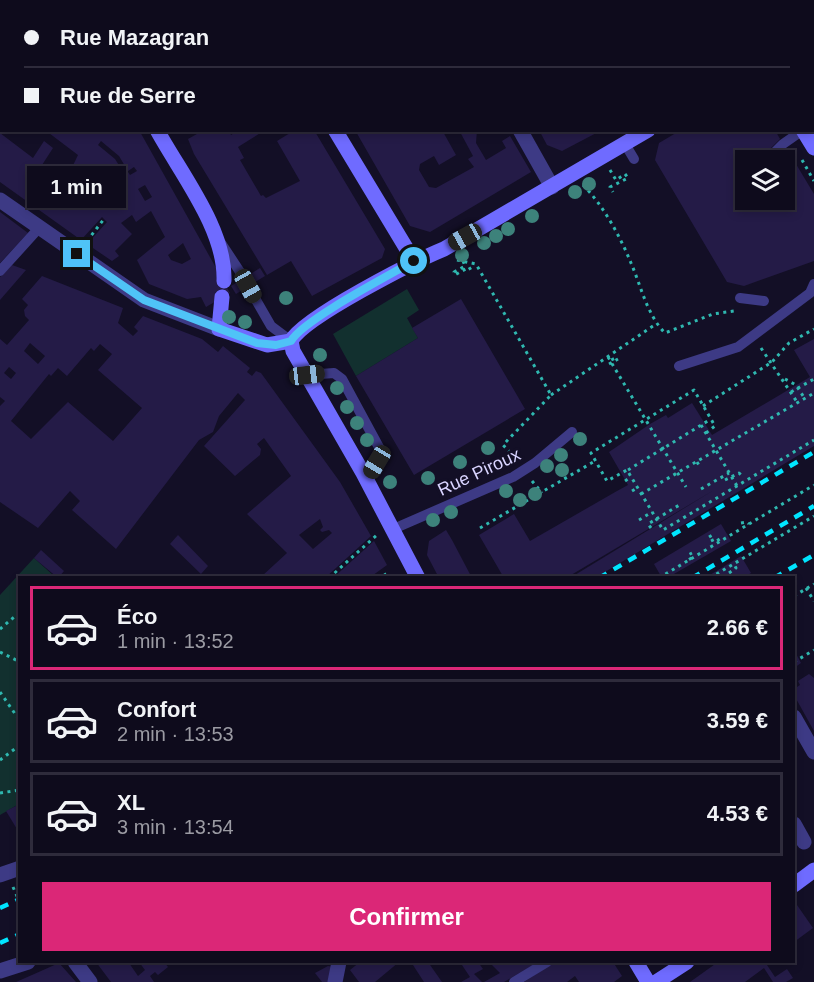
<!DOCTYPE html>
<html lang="fr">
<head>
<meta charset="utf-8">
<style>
	body { margin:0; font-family:Arial,sans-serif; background:#1c1929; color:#f1f3f6; height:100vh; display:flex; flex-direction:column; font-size:22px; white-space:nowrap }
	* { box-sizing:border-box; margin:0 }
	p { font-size:20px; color:#9b9ba3 }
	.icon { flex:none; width:33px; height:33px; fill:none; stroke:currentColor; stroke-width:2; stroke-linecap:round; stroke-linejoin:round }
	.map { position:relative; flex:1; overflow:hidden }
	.drawer { position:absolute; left:18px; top:576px; width:777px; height:387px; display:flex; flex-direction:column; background:#0e0b1c; border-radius:0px; box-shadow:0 3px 9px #0003,0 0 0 2px #2e2b3b }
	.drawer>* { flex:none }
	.top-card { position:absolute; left:0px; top:0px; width:814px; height:132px; box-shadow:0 3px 9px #0003,0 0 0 2px #2e2b3b; display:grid; align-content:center; height:132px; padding:0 24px; background:#0e0b1c }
	.buttons { position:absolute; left:735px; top:150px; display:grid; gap:12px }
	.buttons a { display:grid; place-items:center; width:60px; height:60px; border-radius:0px; background:#0e0b1c; box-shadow:0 3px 9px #0003,0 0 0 2px #2e2b3b; font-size:30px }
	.end { position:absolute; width:27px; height:27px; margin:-14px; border:8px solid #4fc3f7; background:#111; box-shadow:0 0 0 3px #111 }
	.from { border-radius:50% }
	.bubble { position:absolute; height:42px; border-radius:0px; background:#0e0b1c; box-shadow:0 3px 9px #0003,0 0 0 2px #2e2b3b; font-size:20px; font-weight:600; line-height:42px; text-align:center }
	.car { position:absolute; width:18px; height:36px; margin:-18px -9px; border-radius:8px; box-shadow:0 0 4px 2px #0007; background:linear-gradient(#222 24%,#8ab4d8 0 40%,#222 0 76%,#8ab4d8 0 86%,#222 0) }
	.top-card b { display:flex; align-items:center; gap:21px; height:57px; font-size:22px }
	.top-card b+b { border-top:2px solid #2e2b3b }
	.top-card i { width:15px; height:15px; background:#f1f3f6 }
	ul { padding:10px 0 0; list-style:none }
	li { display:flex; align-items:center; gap:18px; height:84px; margin:0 12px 9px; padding:0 12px; border:3px solid #2e2b3b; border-radius:0px }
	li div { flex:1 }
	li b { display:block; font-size:22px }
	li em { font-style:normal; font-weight:600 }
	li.on { border-color:#db2777 }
	li>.icon { width:54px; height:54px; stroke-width:1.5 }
	.cta { display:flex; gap:12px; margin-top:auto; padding:12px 24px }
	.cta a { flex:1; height:69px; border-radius:0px; background:#db2777; color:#fff; font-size:24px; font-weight:600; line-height:69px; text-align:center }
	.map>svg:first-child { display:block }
	.green { fill:#12302f }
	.building { fill:#241b47; fill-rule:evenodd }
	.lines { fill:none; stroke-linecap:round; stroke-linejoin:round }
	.path { stroke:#2fb8b0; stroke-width:3; stroke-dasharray:3 4.5; stroke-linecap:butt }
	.lane { stroke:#3d3a85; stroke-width:10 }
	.street { stroke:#3d3a85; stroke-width:15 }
	.secondary { stroke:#6f6bff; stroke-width:15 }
	.rail { stroke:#00e5ff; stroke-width:4.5; stroke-dasharray:9 8; stroke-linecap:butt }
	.path-bridge { stroke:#2fb8b0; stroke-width:3; stroke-dasharray:3 4.5; stroke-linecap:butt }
	.tree { fill:#3d827b }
	.route { stroke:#4fc3f7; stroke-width:8 }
	.labels { text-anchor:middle; stroke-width:6; stroke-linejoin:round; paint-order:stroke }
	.street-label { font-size:18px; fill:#d9d4ff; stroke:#130f26 }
</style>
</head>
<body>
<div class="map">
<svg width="814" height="982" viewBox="0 0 814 982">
	<rect width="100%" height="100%" fill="#130f26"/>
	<g class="green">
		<path d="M407 289 419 310 407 318 418 338 356 376 333 334Z"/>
		<path d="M34 558 55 577 20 578 19 804 0 815V595Z"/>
	</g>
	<g class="building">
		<path d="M45 130H139L230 293 206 307 201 297 187 299 149 284 137 260 165 237 151 211 136 222 132 215 121 223 132 234 115 251 119 256 112 261 87 244 107 222 102 217 81 240 0 182V133L33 158 44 141 53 148 42 165 66 180 78 155ZM101 141 119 156 128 171 134 167 137 171 130 175 128 172 125 175 115 159 98 145ZM93 178 109 191 93 207 76 194ZM145 185 152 197 145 201 138 189ZM183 243 191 259 182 264 171 260 168 255Z"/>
		<path d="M204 130H216L218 134 229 130 231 135 239 130H265L238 147 244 158 240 160 261 196 263 195 266 198 300 181 277 141 295 130H314L385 249 382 258 312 296 291 261 267 275 194 154 188 139Z"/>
		<path d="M355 130H442L456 155 439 165 434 156 420 164 419 170 429 187 436 188 474 167 468 159 473 156 459 130H477L476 143 486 160 506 148 502 141 510 136 531 172 430 232 410 226Z"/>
		<path d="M539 130H602L562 151 547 145Z"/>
		<path d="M681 130H775L780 139 769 150 758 160H746V173L735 184 737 191 741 194 746 190V200H784V160H775L783 152 790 154 814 194V261L744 286 727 282 655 160 659 143Z"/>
		<path d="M0 212 28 233 0 263Z"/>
		<path d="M12 265 26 270 0 300V277Z"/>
		<path d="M260 268 265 276 236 294 231 286Z"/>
		<path d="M42 276 123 308 118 323 133 336 138 331 134 327 143 316 202 339 218 352 223 346 250 368 247 372 252 376 256 371 261 373 340 482 371 536 325 578 262 576 287 553 247 514 291 476 264 438 257 444 261 449 260 455 235 476 204 446 245 400 238 393 219 416 213 432 199 440 116 549 72 510 80 501 70 491 38 528 0 502V406L5 401 0 397V339L7 345 29 320 25 316 24 310 28 305 22 299ZM30 343 45 356 38 364 24 351ZM100 344 112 354 98 370 142 408 113 441 68 402 31 439 11 421 49 374 51 376 58 368 67 376 91 348 94 351ZM9 367 16 373 11 379 4 373ZM320 519 323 527 320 530 322 532 329 530 332 533 313 549 299 535Z"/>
		<path d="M461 299 525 409 414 475 356 376 418 338 412 328Z"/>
		<path d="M814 339V446L595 578H570L714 490 566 578H504L479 535 514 514 530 541 617 491 628 485 609 452 650 424 666 415 668 418 692 403 712 435 810 377 794 350Z"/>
		<path d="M721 524 731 541 667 578H662L654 564Z"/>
		<path d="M446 530 452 540 472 578H439L427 555 429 541Z"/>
		<path d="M178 535 208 566 201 574 170 544Z"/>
		<path d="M374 541 387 565 369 578H333Z"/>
		<path d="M41 550 64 571 58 578 34 558Z"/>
		<path d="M741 556 751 573 743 578H705Z"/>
		<path d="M794 650 801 663 794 668Z"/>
		<path d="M809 674 814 678V731L794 695V689L800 685 798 681Z"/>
		<path d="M20 804V834L6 811Z"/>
		<path d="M797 905 813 928 794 942V907Z"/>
		<path d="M96 962H132L129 963 138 976 145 970 139 962H164L168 967 158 975 155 972 150 976 154 982H111Z"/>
		<path d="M360 962H399L375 982H359L350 970Z"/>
		<path d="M411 962H428L442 982H424Z"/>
		<path d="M460 962H478L483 969 474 974 482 982H461L470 977Z"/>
		<path d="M496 962H538L504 982H484L500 973 491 964Z"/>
		<path d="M554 962H613L622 976 614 982H579L575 976 567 982H524Z"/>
		<path d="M718 962H765L775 977 787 969 793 978 786 982H773L764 968 745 982H690Z"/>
		<path d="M59 963 76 982H16L32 975Z"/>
		<path d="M328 966 333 967 329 982H322L315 973Z"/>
	</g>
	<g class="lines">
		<g class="path">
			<path d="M802 160 814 181"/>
			<path d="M610 170 616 180 625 174 628 178 610 187 613 192"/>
			<path d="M583 185C603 205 620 236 631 263 641 286 647 315 665 333L713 314 734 311"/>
			<path d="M87 241 104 219"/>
			<path d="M457 260 476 264 551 395 503 445 509 451"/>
			<path d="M463 261 465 266 454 272 455 275 469 267 472 272"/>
			<path d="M761 348 797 402"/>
			<path d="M608 357 686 487"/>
			<path d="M612 358 615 364"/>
			<path d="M609 364 618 359"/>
			<path d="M785 379 796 385 805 399"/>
			<path d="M791 392 814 379"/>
			<path d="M551 395 656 324"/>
			<path d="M703 406 772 362 789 343 814 329"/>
			<path d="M701 425 737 486"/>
			<path d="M706 433 715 426 694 390 591 453 607 481 627 470 663 530 814 440"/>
			<path d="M697 462 700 467"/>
			<path d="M628 470 711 419"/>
			<path d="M725 480 739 473 741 475"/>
			<path d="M532 481 542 493"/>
			<path d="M625 481 631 477"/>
			<path d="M701 489 729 473"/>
			<path d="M632 491 637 488"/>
			<path d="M641 494 814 393"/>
			<path d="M639 520 652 512"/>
			<path d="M741 523 747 522 749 524"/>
			<path d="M480 528 595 461"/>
			<path d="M651 528 648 524 681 504"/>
			<path d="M709 537 714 534"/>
			<path d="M711 541 717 538 720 542"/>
			<path d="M691 560 688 555 692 553"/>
			<path d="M729 573 736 568 734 564"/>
			<path d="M732 577 738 574"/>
			<path d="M329 578 377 535"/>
			<path d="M379 578 384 573 387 578"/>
			<path d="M659 578 814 485"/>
			<path d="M710 578 814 516"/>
			<path d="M806 588 814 601"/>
			<path d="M794 596 814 584"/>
			<path d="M0 629 20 612"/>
			<path d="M0 652 20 662"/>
			<path d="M794 662 814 650"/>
			<path d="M0 692 20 721"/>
			<path d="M0 760 20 745"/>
			<path d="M0 793 20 790"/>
		</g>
		<g class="lane">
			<path d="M625 144 634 159"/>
			<path d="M767 160 783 144 803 130"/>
			<path d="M740 187 746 182"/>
			<path d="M221 243 244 278"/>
			<path d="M0 271 39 228"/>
			<path d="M248 286 271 326 291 341"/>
			<path d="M740 298 764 301"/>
			<path d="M679 366 738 347 810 293 814 284"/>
			<path d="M307 375 334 373 342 379 381 451 366 479"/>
			<path d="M391 530 513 477 535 463 572 432"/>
			<path d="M514 982 547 962"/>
		</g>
		<g class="street">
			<path d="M482 2 484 0"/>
			<path d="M520 130 552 187"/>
			<path d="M0 200 144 300 219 329"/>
			<path d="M794 717 814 752"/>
			<path d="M794 824 804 842"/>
			<path d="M0 875 20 868"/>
			<path d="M75 962 90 982"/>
			<path d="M0 971 28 962"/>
			<path d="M335 982 339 962"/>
		</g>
		<g class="secondary">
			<path d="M83 0V2"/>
			<path d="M257 0 258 2"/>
			<path d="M813 26 814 25"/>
			<path d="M157 130C181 174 226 230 224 281"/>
			<path d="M335 130 414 261"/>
			<path d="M803 130 814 148"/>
			<path d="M222 297 219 329 267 345 291 341"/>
			<path d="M291 341C304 317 415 261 444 249L648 130"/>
			<path d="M291 341 293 351 363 473 418 578"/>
			<path d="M794 885 814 870"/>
			<path d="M636 962 648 982"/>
			<path d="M656 982 687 962"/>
		</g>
		<g class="rail">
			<path d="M599 578 814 452"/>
			<path d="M692 578 814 506"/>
			<path d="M774 578 814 555"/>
			<path d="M0 908 20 899"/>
			<path d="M0 943 20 934"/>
		</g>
		<path class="path-bridge" d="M13 887 20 903"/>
	</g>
	<g class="tree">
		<circle cx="589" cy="184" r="7"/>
		<circle cx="575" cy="192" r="7"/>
		<circle cx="532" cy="216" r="7"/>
		<circle cx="508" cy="229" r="7"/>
		<circle cx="496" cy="236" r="7"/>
		<circle cx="484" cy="243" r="7"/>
		<circle cx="462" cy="255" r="7"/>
		<circle cx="286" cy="298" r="7"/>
		<circle cx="229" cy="317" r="7"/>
		<circle cx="245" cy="322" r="7"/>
		<circle cx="320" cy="355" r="7"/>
		<circle cx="337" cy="388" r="7"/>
		<circle cx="347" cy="407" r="7"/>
		<circle cx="357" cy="423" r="7"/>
		<circle cx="580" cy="439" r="7"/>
		<circle cx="367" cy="440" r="7"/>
		<circle cx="488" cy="448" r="7"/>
		<circle cx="561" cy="455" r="7"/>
		<circle cx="460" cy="462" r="7"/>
		<circle cx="547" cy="466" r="7"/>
		<circle cx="562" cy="470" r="7"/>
		<circle cx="428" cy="478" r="7"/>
		<circle cx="390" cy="482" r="7"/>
		<circle cx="506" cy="491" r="7"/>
		<circle cx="535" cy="494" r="7"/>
		<circle cx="520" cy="500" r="7"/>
		<circle cx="451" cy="512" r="7"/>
		<circle cx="433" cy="520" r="7"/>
	</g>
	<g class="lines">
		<path class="route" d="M77 254 144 300 257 343 276 345 291 341C303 320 388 276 414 261"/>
	</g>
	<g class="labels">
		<g class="street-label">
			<text transform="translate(479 472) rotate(-25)" y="6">Rue Piroux</text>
		</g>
	</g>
</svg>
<div class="buttons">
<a><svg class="icon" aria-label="layers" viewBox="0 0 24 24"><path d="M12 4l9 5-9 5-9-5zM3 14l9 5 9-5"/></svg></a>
</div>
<i class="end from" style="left:414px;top:261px"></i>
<i class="end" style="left:77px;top:254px"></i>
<div class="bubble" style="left:27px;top:166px;width:99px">1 min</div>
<i class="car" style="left:465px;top:237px;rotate:241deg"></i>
<i class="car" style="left:248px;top:286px;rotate:151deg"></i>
<i class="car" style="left:307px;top:375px;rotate:83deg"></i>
<i class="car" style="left:377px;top:462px;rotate:211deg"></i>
<div class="top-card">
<b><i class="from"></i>Rue Mazagran</b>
<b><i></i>Rue de Serre</b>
</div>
<section class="drawer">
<ul>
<li class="on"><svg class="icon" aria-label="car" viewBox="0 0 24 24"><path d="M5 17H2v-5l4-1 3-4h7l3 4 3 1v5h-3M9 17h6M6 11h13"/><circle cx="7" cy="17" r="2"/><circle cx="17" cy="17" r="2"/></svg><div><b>Éco</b><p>1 min · 13:52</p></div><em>2.66 €</em></li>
<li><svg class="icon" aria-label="car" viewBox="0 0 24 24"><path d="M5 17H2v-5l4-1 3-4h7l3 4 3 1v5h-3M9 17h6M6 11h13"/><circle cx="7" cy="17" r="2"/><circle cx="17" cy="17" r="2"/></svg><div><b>Confort</b><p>2 min · 13:53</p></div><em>3.59 €</em></li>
<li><svg class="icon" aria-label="car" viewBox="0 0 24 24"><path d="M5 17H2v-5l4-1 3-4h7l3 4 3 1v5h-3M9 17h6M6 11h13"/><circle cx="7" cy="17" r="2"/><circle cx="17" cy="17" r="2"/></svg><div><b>XL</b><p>3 min · 13:54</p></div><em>4.53 €</em></li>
</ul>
<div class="cta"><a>Confirmer</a></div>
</section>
</div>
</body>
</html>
